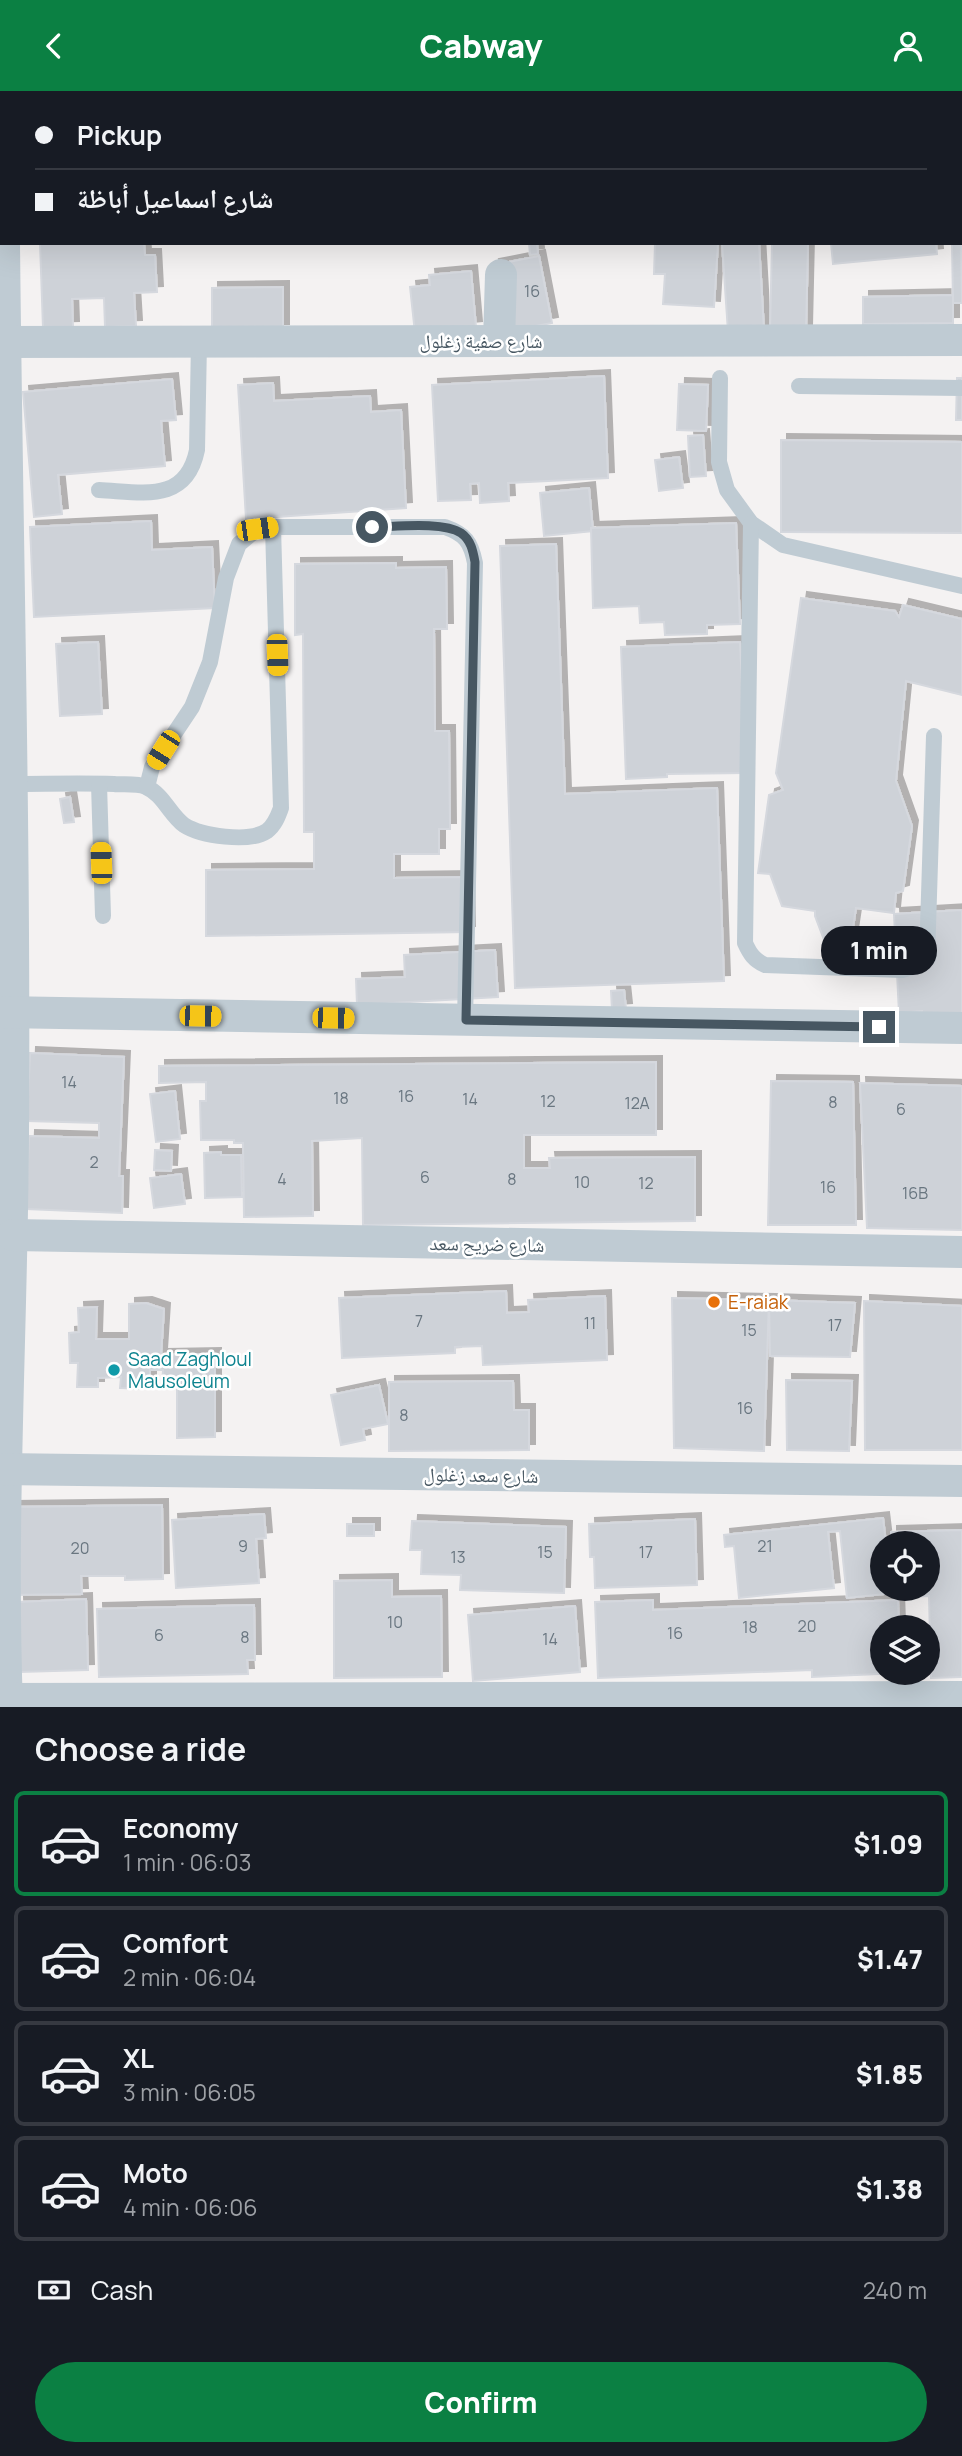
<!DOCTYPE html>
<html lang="en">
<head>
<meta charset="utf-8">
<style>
	body { margin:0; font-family:Manrope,"Noto Naskh Arabic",sans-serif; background:#20242c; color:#f1f3f6; height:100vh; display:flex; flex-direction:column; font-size:26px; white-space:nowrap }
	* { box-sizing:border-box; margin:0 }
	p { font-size:23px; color:#9ea1a6 }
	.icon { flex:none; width:38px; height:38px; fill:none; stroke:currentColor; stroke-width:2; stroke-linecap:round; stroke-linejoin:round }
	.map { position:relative; height:1616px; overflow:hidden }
	.sheet { display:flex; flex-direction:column; background:#171b24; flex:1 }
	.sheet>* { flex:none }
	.banner { position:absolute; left:0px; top:0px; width:962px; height:154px; box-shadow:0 7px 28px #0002; display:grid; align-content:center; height:154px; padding:0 35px; background:#171b24 }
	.fabs { position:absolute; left:870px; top:1440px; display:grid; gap:14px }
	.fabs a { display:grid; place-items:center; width:70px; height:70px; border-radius:50%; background:#171b24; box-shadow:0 7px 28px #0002; font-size:35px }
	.end { position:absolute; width:32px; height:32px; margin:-16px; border:9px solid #475762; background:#fff; box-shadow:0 0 0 4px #fff }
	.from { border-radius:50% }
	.bubble { position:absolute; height:49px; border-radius:24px; background:#171b24; box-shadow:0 7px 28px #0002; font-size:23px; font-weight:800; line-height:49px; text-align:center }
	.car { position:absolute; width:21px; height:42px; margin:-21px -10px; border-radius:9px; box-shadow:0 0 5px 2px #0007; background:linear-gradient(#f5c518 24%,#345 0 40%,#f5c518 0 76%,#345 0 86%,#f5c518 0) }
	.banner b { display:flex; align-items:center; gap:24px; height:66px; font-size:26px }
	.banner b+b { border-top:2px solid #363941 }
	.banner i { width:18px; height:18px; background:#f1f3f6 }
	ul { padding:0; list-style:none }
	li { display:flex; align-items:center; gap:21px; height:105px; margin:0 14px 10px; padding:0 21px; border:4px solid #363941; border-radius:10px }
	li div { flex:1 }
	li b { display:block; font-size:26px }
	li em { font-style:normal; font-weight:800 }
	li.on { border-color:#0b8043 }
	li>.icon { width:63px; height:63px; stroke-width:1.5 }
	h2 { padding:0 35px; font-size:32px; line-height:84px }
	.pay { display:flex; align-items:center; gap:18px; height:77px; padding:0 35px; font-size:26px }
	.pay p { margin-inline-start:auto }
	.action { display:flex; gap:14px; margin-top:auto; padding:14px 35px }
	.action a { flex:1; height:80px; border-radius:42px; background:#0b8043; color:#fff; font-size:28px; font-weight:800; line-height:80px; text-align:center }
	header { display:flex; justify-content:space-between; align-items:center; height:91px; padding:0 35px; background:#0b8043; color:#fff; font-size:32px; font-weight:800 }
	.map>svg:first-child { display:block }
	.building { fill:#ced2d8; stroke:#d5d8de; stroke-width:2; filter:url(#shadow) }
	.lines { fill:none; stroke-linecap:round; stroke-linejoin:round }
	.lane { stroke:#bfcbd3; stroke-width:16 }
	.street { stroke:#bfcbd3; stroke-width:32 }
	.route { stroke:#475762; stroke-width:9 }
	.food-dot { fill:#e8710a; stroke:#fff; stroke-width:2.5 }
	.culture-dot { fill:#0f9aa8; stroke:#fff; stroke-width:2.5 }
	.labels { text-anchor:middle; stroke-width:5; stroke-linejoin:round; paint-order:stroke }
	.number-label { font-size:16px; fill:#697680 }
	.street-label { font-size:19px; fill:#475762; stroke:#fff }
	.food-label { font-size:19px; fill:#c56008; stroke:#fff; text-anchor:start }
	.culture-label { font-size:19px; fill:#0d838f; stroke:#fff; text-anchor:start }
</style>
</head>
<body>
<header><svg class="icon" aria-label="back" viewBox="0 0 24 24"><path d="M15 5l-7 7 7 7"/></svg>Cabway<svg class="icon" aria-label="person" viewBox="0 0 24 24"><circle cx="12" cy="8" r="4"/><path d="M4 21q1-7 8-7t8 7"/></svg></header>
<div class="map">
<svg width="962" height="1616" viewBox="0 0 962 1616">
	<defs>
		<filter id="shadow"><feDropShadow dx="6" dy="-6" stdDeviation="0" flood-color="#0004"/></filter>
	</defs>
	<rect width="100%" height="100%" fill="#f4f2f2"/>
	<g class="building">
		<rect x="54" y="0" width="78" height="2"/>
		<path d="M473 0H632L473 2Z"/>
		<rect x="665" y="0" width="52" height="2"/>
		<rect x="759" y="0" width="92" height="2"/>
		<path d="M885 0H962V79L961 2Z"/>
		<path d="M961 149 962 212H953L952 152H961Z"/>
		<path d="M40 152H144L145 164H155L157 201 134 202 136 235 105 236 104 207 72 208 73 236 43 237Z"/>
		<path d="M529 152H537L538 163 530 164Z"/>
		<path d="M655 152H718L714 216 663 213 665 183H654Z"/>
		<path d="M722 152H759L764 239 728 241Z"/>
		<path d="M772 152H808L806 241 770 240Z"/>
		<path d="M831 152H936L937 163 833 173Z"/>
		<path d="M539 165 552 232 514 239 493 174Z"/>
		<path d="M471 180 476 236 415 242 410 196 430 194 429 184Z"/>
		<path d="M283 196V239L212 240V197Z"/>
		<path d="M953 204V232L863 233V206Z"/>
		<path d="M604 285 608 387 508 392 509 410 480 412 479 392 470 393 471 409 438 410 432 294Z"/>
		<path d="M957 287H962V329H956Z"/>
		<path d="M172 288 176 329 161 330 165 375 58 384 62 423 34 426 23 301Z"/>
		<path d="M273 292 274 310 370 305 371 321 401 319 406 417 246 428 238 294Z"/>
		<path d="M679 293 708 294 706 340 677 339Z"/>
		<path d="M703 344 706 385 690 386 688 345Z"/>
		<path d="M781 349 962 351V442L781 441Z"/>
		<path d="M679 366 683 397 659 400 655 369Z"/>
		<path d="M589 397 593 440 544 445 540 402Z"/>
		<path d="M151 430 152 459 212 456 215 517 34 526 30 436Z"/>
		<path d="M736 432 740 533 707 534V543L665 544 664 531 640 532 639 515 593 517 591 437Z"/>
		<path d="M556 453 565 703 717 697 724 890 515 897 500 455Z"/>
		<path d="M396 472V477L446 476 447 538H434L435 640H449L450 738H439V763H394V787L468 786 469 841 206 845V779L314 778V741H304L303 543 295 544V473Z"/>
		<path d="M801 507 895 520 899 526 903 514 962 528V604L906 590 896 690 912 735 903 800 896 802 894 822 856 817 852 843 865 845 863 860 826 854 815 825V820L782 815 770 783 758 782 769 704 783 699 776 682Z"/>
		<path d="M98 551 102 623 60 625 56 553Z"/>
		<path d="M740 551 746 682 667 683V686L626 688 621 556Z"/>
		<path d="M70 706 74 731 64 732 60 708Z"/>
		<path d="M962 819V942L923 944 922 920 899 922 894 823Z"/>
		<path d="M495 859 498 906 357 914 356 888 405 886 404 864Z"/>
		<path d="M624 899 626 918 612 919 611 900Z"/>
		<path d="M30 962 124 966 119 1085H123L122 1122 26 1118 29 1045 99 1047V1032L27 1030Z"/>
		<path d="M656 971V1044H524V1077H550L549 1067 695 1066V1130L363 1134 362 1047 312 1050 313 1125 244 1126 243 1052H234V1049H201L200 1010H206V991L159 992V975Z"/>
		<path d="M771 990 853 991 856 1134H768Z"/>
		<path d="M860 992 962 995V1139L867 1137Z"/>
		<path d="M175 1000 180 1048 156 1051 150 1003Z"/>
		<path d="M155 1059 172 1060 171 1080 154 1079Z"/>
		<path d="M221 1061V1064H241L242 1106 205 1107 204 1062Z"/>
		<path d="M181 1083 185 1113 154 1117 150 1087Z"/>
		<path d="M506 1200 507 1222 529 1221 528 1209 605 1205 607 1269 483 1274 482 1255 455 1256V1262L342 1267 339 1207Z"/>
		<path d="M672 1207 769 1209 764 1360 674 1357Z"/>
		<path d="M769 1209 855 1212 850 1266 770 1265Z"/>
		<path d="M864 1210 962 1215V1359H865Z"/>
		<path d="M146 1212 164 1218 161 1264 215 1263V1346L177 1347V1296H162L163 1279H150V1298L120 1297 121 1286 98 1287V1296H77L78 1272H70L69 1242 79 1241 78 1217 97 1216 96 1248H129V1213Z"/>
		<path d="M786 1289 852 1290 849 1360 787 1359Z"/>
		<path d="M513 1290 514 1319H529V1359L389 1360V1291Z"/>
		<path d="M379 1294 388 1333 363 1338 365 1349 341 1354 331 1304Z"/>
		<path d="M162 1414 163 1488 125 1489V1485H81L82 1503 9 1504V1416Z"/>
		<path d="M264 1423 266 1447 256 1448 259 1492 176 1497 172 1429Z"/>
		<path d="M883 1427 886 1452H882V1498H903L904 1501 847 1507 840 1440 828 1441 834 1497 739 1507 734 1455 725 1456 724 1444Z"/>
		<path d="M695 1428 697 1494 595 1497 594 1466H590L589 1433Z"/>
		<path d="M412 1430 566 1436 564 1502 460 1499 461 1484 421 1483 422 1459H410Z"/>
		<rect x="347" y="1433" width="27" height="12"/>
		<path d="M962 1439V1586L931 1587 929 1505 911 1506V1498H928V1452H891V1441Z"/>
		<path d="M392 1489V1506L441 1505 442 1586 334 1587V1490Z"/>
		<path d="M86 1508 88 1579 20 1581 18 1511Z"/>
		<path d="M653 1509V1519L898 1509 899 1536H882V1582H901L812 1586V1579L598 1587 595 1511Z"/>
		<path d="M254 1514 255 1569H247L248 1583 99 1586 97 1518Z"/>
		<path d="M575 1515 580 1581 473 1590 468 1524Z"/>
	</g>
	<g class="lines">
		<g class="lane">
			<path d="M720 287 719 371 727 399 751 432 783 454 962 495"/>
			<path d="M799 295 962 297"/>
			<path d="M99 399C142 401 186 413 197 359L199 251"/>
			<path d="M751 432 745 852C750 863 754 869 765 874L902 879 918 874 927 868 934 645"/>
			<path d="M11 693C45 693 80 692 114 693 124 694 137 692 146 696 163 703 170 724 184 734 201 745 249 752 267 740 275 734 278 725 281 717L273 436"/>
			<path d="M99 693 103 825"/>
			<path d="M147 696 152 676 192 616 210 571 226 487 239 453 257 438 273 436H445C465 443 471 451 475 472L465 929"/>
		</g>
		<g class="street">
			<path d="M3 0V2"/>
			<path d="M4 152C7 449 15 746 13 1042 12 1234 0 1425 7 1616"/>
			<path d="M499 250 501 184"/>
			<path d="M0 251 962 249"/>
			<path d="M0 921 962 937"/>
			<path d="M13 1144 962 1161"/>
			<path d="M0 1378 962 1390"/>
			<path d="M0 1608 962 1606"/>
		</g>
	</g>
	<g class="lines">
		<path class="route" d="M372 436C393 436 443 430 461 442 471 449 473 460 475 471L466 929 879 936"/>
	</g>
	<circle class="food-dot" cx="714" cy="1211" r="7"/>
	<circle class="culture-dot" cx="114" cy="1279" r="7"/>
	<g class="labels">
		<g class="number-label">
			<text x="532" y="206">16</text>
			<text x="69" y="997">14</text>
			<text x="406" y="1011">16</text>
			<text x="341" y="1013">18</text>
			<text x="470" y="1014">14</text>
			<text x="548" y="1016">12</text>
			<text x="833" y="1017">8</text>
			<text x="637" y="1018">12A</text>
			<text x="901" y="1024">6</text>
			<text x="94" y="1077">2</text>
			<text x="425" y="1092">6</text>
			<text x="282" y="1094">4</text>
			<text x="512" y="1094">8</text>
			<text x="582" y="1097">10</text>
			<text x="646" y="1098">12</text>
			<text x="828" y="1102">16</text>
			<text x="915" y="1108">16B</text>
			<text x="419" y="1236">7</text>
			<text x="590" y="1238">11</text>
			<text x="835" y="1240">17</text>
			<text x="749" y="1245">15</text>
			<text x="745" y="1323">16</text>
			<text x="404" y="1330">8</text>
			<text x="243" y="1461">9</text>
			<text x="765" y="1461">21</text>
			<text x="80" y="1463">20</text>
			<text x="545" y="1467">15</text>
			<text x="646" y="1467">17</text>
			<text x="458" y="1472">13</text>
			<text x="395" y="1537">10</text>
			<text x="807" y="1541">20</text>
			<text x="750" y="1542">18</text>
			<text x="675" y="1548">16</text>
			<text x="159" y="1550">6</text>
			<text x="245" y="1552">8</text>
			<text x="550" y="1554">14</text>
		</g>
		<g class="street-label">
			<text x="481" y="257">شارع صفية زغلول</text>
			<text transform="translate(487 1153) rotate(1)" y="7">شارع ضريح سعد</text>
			<text transform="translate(481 1384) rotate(1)" y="7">شارع سعد زغلول</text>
		</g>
		<g class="food-label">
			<text x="728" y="1218">E-raiak</text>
		</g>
		<g class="culture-label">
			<text x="128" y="1275">Saad Zaghloul<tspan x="128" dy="22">Mausoleum</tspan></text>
		</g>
	</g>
</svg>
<div class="fabs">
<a><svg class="icon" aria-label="locate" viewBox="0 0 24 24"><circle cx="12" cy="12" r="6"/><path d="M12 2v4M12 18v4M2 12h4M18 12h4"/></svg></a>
<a><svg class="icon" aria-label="layers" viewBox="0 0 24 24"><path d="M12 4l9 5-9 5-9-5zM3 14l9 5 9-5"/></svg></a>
</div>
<i class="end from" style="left:372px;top:436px"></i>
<i class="end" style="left:879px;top:936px"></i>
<div class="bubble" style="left:821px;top:835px;width:116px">1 min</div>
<i class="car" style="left:257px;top:438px;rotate:82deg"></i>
<i class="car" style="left:277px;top:564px;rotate:178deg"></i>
<i class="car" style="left:163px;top:659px;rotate:212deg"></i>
<i class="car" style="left:101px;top:772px;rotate:358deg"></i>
<i class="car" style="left:200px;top:925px;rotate:91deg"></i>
<i class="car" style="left:333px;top:927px;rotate:91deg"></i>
<div class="banner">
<b><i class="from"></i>Pickup</b>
<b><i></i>شارع اسماعيل أباظة</b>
</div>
</div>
<section class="sheet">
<h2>Choose a ride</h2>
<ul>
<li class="on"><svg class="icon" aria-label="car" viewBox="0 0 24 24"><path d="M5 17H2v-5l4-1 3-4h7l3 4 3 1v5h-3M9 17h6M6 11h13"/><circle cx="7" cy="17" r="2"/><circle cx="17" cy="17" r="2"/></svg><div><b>Economy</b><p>1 min · 06:03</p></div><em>$1.09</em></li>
<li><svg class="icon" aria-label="car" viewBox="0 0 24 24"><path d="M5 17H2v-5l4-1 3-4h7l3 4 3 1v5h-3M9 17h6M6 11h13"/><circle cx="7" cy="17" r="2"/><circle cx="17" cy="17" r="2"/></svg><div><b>Comfort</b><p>2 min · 06:04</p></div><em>$1.47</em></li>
<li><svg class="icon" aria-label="car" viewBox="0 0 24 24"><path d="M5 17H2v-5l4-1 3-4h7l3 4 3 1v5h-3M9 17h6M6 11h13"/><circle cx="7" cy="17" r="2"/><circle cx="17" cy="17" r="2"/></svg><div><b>XL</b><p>3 min · 06:05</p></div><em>$1.85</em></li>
<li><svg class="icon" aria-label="car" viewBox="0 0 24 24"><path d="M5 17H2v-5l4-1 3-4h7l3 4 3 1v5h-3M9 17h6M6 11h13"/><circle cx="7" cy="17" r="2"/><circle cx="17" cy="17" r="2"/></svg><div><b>Moto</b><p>4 min · 06:06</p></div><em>$1.38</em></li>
</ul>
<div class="pay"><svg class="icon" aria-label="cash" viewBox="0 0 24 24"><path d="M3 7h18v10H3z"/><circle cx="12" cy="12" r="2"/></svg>Cash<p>240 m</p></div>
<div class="action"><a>Confirm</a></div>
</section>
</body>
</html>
